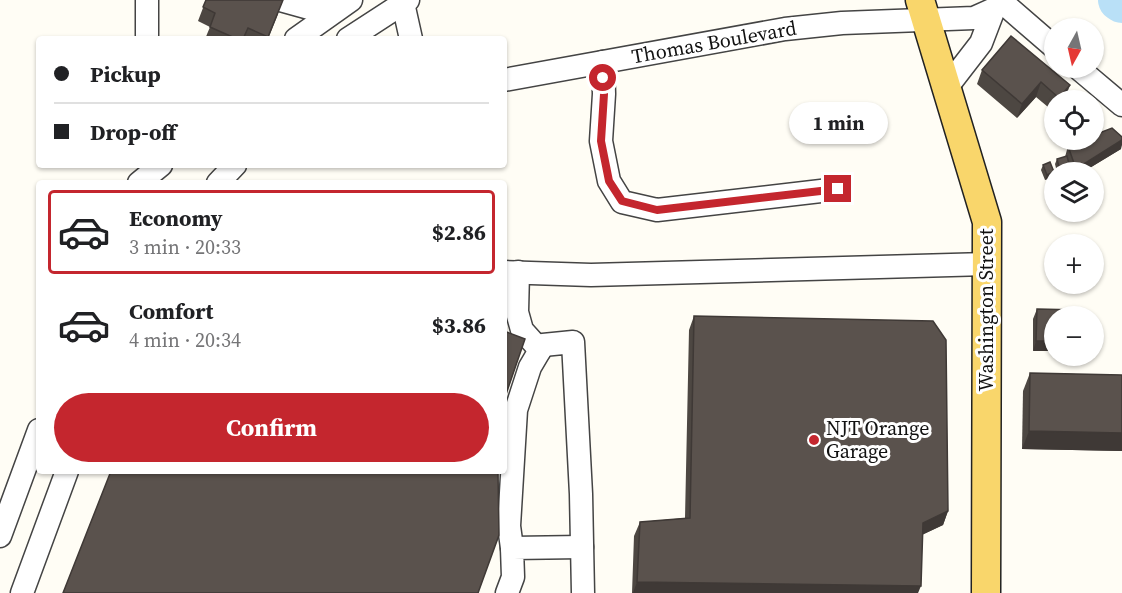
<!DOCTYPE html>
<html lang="en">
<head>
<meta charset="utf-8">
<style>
	body { margin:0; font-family:"Source Serif 4",serif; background:#f6f6f6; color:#202124; height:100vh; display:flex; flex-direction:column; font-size:22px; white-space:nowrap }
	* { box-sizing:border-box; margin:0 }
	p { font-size:20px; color:#757577 }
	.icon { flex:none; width:33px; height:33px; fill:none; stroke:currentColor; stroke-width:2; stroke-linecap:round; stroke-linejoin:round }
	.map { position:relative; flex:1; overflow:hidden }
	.side { position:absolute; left:36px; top:180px; width:471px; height:294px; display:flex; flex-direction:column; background:#fff; border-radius:6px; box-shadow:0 2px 4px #0004 }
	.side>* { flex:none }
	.top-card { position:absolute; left:36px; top:36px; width:471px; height:132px; border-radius:6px; box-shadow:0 2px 4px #0004; display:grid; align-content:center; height:132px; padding:0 18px; background:#fff }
	.needle { width:39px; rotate:188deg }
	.controls { position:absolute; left:1044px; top:18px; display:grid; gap:12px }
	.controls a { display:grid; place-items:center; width:60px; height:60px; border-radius:50%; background:#fff; box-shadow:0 2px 4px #0004; font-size:30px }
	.end { position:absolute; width:27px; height:27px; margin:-14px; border:8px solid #c4262e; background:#fff; box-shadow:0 0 0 3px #fff }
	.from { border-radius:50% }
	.bubble { position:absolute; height:42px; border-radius:21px; background:#fff; box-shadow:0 2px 4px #0004; font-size:20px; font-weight:700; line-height:42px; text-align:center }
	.top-card b { display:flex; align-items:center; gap:21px; height:57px; font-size:22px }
	.top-card b+b { border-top:2px solid #e0e0e0 }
	.top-card i { width:15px; height:15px; background:#202124 }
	ul { padding:10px 0 0; list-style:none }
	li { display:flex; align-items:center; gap:18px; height:84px; margin:0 12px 9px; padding:0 6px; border:3px solid transparent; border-radius:6px }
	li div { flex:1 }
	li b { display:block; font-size:22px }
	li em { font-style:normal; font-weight:700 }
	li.on { border-color:#c4262e }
	li>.icon { width:54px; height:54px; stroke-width:1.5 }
	.primary-button { display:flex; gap:12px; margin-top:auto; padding:12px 18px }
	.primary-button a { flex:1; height:69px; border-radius:36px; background:#c4262e; color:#fff; font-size:24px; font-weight:700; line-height:69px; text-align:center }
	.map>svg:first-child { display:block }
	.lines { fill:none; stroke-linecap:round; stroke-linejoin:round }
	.river { stroke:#b9e0f7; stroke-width:42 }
	.minor-casing { stroke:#444; stroke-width:25 }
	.major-casing { stroke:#222; stroke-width:31 }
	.minor { stroke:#fff; stroke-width:22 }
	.major { stroke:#f9d66b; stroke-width:28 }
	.wall { fill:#4d4742 }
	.shaded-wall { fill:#3f3936 }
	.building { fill:#5a524d; stroke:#3f3936; stroke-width:1.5 }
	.route { stroke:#c4262e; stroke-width:8 }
	.poi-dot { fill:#c4262e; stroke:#fff; stroke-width:2 }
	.labels { text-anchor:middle; stroke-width:6; stroke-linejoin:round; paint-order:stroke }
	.street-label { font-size:20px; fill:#111; stroke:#fff }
	.poi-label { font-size:20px; fill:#111; stroke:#fff; text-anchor:start }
</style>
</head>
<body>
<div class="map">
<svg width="1122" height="593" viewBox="0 0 1122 593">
	<rect width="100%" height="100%" fill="#fffdf5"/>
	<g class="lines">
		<path class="river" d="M1119 0 1122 2"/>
		<g class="minor-casing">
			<g id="minor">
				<path d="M147 0V39"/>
				<path d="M280 0 316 10 330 0"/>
				<path d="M1002 2 1054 47"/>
				<path d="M403 3 411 39"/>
				<path d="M296 39 351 0"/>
				<path d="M348 39 408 0"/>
				<path d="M603 62 604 94 601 141 609 181 622 202 657 210 838 189"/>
				<path d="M1078 68 1122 105"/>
				<path d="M504 80 785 29 842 23 974 18 994 9 1003 0"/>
				<path d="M947 87 981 43 994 9"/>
				<path d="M139 183 161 165"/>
				<path d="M218 183 235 165"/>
				<path d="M504 272 591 275 987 264"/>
				<path d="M518 272 517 312 522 330 540 350"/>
				<path d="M0 536 39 430"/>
				<path d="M512 548 509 526 516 410 530 367 543 345 573 342 581 494 583 593"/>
				<path d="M22 593 67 471"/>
				<path d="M507 593 513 577 512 548 582 547"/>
			</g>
		</g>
		<g class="major-casing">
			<path id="major" d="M920 0 987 222 986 593"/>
		</g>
		<use href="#minor" class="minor"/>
		<use href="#major" class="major"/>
	</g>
	<g class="wall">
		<path d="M206 0 278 14 268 39H205L210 27 198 21Z"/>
		<path d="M1011 36 1065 99 1064 100H1054V112L1036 97 1017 118 977 84 982 70Z"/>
		<path d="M1068 146 1121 149 1083 172H1070L1068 166 1067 169 1057 172 1055 164 1057 159 1065 157Z"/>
		<path d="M1043 165 1052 177 1045 180 1041 170Z"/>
		<path d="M1037 309 1079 310 1033 351V319Z"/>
		<path d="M694 316 948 511 943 525 922 535 918 593H632L634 536 640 522 685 518 689 330Z"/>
		<path d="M1030 373 1122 375V451L1022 449 1023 391Z"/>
	</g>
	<g class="shaded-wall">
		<path d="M1041 82 1036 97 1017 118 1022 104Z"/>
		<path d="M1070 85 1065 99 1064 100H1058L1059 98Z"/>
		<path d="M1122 140V145L1121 149 1083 172H1075L1076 169Z"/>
		<path d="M1069 164 1067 169 1057 172 1059 167Z"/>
		<path d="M1054 172 1052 177 1045 180 1047 175Z"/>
		<path d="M1036 341H1054V351H1033Z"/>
		<path d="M1029 431 1122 433V451L1022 449Z"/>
		<path d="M948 511 943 525 917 537 923 523Z"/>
		<path d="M637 582 921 586 918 593H633Z"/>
	</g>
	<g class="building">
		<path d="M206 0H283L268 37 248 28 243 39H237L210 27 215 13 203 7Z"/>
		<path d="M1011 36 1070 85 1059 98 1041 82 1022 104 982 70Z"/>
		<path d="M1112 128 1122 137V140L1076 169 1068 146 1084 140H1094V135Z"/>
		<path d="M1067 156 1069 164 1059 167 1057 159Z"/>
		<path d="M1050 162 1054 172 1047 175 1043 165Z"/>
		<path d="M1037 309 1079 310V316H1054V341H1036Z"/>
		<path d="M694 316 933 321 946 340 948 511 923 523 921 586 637 582 640 522 690 518Z"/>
		<path d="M504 331 525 339 504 400Z"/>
		<path d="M1030 373 1122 375V433L1029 431Z"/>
		<path d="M111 471H498L499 535 478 593H63Z"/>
	</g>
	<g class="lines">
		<path class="route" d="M603 78 604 94 601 141 609 181 622 201 657 210 838 189"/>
	</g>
	<circle class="poi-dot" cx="814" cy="440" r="6"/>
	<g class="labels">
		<g class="street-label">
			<text transform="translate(714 42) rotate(-10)" y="7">Thomas Boulevard</text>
			<text transform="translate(986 310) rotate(-90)" y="7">Washington Street</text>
		</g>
		<g class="poi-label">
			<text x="826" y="435">NJT Orange<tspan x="826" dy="23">Garage</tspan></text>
		</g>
	</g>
</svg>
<div class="controls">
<a><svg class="needle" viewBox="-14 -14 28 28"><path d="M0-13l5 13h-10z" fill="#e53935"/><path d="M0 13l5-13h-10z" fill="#757577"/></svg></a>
<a><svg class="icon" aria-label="locate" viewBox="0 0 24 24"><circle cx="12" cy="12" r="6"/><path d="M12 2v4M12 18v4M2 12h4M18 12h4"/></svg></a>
<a><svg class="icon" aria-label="layers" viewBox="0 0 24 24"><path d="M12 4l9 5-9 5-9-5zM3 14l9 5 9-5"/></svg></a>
<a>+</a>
<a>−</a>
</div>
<i class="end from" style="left:603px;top:78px"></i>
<i class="end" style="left:838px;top:189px"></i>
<div class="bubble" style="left:789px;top:102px;width:99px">1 min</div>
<div class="top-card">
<b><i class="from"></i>Pickup</b>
<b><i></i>Drop-off</b>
</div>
<section class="side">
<ul>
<li class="on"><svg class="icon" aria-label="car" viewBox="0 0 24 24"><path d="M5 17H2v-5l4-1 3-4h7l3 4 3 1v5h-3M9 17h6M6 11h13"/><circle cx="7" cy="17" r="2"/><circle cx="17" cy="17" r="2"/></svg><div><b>Economy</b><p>3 min · 20:33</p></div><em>$2.86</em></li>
<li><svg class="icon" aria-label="car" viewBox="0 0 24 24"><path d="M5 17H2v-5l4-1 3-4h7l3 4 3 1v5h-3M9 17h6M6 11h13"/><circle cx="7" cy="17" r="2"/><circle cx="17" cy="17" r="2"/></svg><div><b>Comfort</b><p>4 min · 20:34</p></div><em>$3.86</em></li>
</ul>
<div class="primary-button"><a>Confirm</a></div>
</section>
</div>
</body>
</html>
